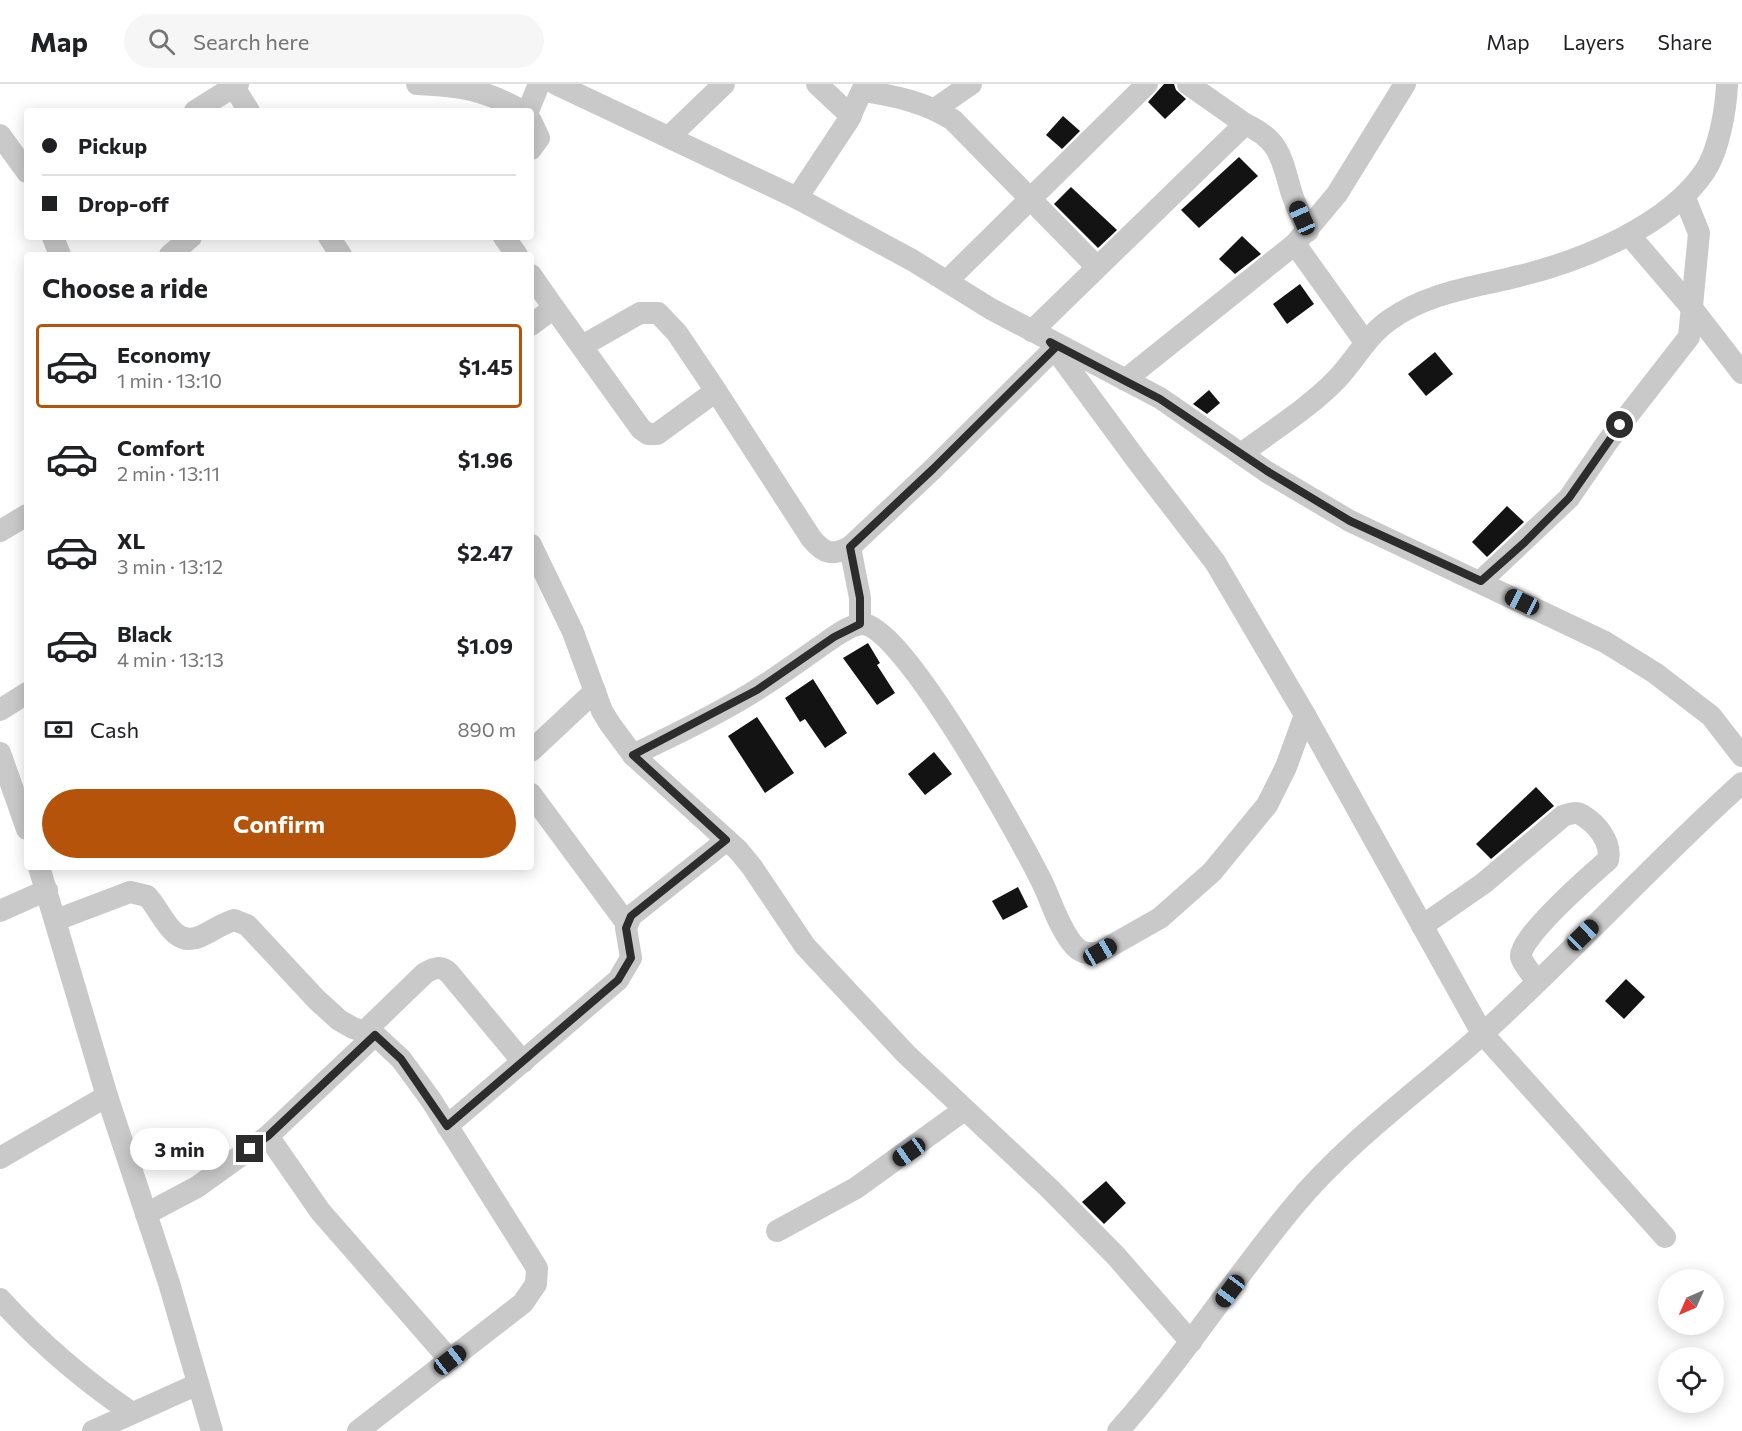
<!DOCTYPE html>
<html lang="en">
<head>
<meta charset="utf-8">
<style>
	body { margin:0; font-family:Commissioner,sans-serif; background:#f6f6f6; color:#202124; height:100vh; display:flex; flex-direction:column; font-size:22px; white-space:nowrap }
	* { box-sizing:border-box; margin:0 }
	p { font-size:20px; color:#757577 }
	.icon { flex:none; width:33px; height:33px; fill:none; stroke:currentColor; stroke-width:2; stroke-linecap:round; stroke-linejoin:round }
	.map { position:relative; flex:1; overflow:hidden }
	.drawer { position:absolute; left:24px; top:168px; width:510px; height:618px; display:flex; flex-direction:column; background:#fff; border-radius:6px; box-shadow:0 3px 15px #0003 }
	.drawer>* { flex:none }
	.hud { position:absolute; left:24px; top:24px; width:510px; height:132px; border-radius:6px; box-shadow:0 3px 15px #0003; display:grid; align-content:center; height:132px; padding:0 18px; background:#fff }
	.needle { width:39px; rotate:225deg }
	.fabs { position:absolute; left:1658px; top:1185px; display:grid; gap:12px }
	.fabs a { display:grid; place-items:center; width:66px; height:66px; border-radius:50%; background:#fff; box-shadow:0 3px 15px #0003; font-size:30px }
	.end { position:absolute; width:27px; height:27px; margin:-14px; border:8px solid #2c2c2c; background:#fff; box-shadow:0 0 0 3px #fff }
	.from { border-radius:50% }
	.bubble { position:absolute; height:42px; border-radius:21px; background:#fff; box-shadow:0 3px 15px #0003; font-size:20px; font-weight:700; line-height:42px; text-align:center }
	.car { position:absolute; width:18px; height:36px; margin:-18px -9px; border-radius:8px; box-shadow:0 0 4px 2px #0007; background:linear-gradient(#222 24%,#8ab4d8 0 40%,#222 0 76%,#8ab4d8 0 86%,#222 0) }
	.hud b { display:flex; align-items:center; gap:21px; height:57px; font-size:22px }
	.hud b+b { border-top:2px solid #e0e0e0 }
	.hud i { width:15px; height:15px; background:#202124 }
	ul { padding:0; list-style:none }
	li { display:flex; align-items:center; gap:18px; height:84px; margin:0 12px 9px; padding:0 6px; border:3px solid transparent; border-radius:6px }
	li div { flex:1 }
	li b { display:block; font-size:22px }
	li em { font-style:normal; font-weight:700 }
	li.current { border-color:#b45309 }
	li>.icon { width:54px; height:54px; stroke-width:1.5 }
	h2 { padding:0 18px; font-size:27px; line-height:72px }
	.pay { display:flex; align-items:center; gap:15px; height:66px; padding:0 18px; font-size:22px }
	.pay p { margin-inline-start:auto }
	.cta { display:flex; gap:12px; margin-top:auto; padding:12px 18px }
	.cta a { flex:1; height:69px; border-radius:36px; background:#b45309; color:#fff; font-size:24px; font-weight:700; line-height:69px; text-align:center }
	header { display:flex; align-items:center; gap:36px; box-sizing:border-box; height:84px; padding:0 30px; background:#fff; border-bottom:2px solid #e0e0e0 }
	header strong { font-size:28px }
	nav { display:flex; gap:33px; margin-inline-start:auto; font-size:21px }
	.search { width:420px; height:54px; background:#f6f6f6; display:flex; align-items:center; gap:15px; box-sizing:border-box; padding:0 21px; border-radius:33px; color:#757577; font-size:22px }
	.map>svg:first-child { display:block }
	.building { fill:#131313 }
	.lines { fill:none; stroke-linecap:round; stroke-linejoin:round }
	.minor { stroke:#c9c9c9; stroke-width:22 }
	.route { stroke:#2c2c2c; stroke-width:8 }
</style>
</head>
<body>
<header>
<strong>Map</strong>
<div class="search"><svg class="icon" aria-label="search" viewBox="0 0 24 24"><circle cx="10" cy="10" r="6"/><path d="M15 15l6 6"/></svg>Search here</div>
<nav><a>Map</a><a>Layers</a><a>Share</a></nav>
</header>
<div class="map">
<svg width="1742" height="1347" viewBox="0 0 1742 1347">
	<rect width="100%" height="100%" fill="#fff"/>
	<g class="building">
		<path d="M1164 0H1174L1176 6 1186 15 1165 35 1148 18Z"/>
		<path d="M1063 32 1080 47 1062 65 1046 51Z"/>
		<path d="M1239 73 1258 92 1199 144 1181 126Z"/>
		<path d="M1071 103 1117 146 1098 164 1054 120Z"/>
		<path d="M1242 152 1261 170 1235 190 1219 175Z"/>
		<path d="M1300 200 1314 220 1287 240 1273 220Z"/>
		<path d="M1435 268 1453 290 1426 312 1408 290Z"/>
		<path d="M1209 306 1220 319 1207 330 1193 320Z"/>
		<path d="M1507 422 1524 438 1487 473 1472 458Z"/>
		<path d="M868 559 880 579 877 581 895 609 877 621 843 574Z"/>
		<path d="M813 595 847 649 825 664 805 635 800 638 785 614Z"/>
		<path d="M757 633 794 689 765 709 728 652Z"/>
		<path d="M934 668 952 690 925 711 908 690Z"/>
		<path d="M1536 703 1554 722 1491 775 1476 760Z"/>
		<path d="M1018 803 1028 823 1003 836 992 817Z"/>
		<path d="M1626 895 1645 913 1624 935 1605 917Z"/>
		<path d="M1106 1097 1126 1119 1104 1140 1082 1118Z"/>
	</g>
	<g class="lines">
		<g class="minor">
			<path d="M232 0 249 27"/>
			<path d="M417 0C460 2 484 5 522 27"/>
			<path d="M556 0 797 114 912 176 991 225 1160 314 1267 388 1350 437 1605 558 1655 589 1711 632 1742 672"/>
			<path d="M817 0 851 32"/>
			<path d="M1188 0 1245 40"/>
			<path d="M863 7C895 12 925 18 953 36L1097 183"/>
			<path d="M935 25 971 0"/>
			<path d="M195 27 238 0"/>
			<path d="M528 27 539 0"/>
			<path d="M531 37 539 54 531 65"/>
			<path d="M0 51 27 88"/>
			<path d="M669 53 724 0"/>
			<path d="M797 114 848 37 865 0"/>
			<path d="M1630 152 1691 223 1742 289"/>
			<path d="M53 153 60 171"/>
			<path d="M329 153 341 171"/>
			<path d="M504 153 517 171"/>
			<path d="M1295 160 1365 258"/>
			<path d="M170 171 191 153"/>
			<path d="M531 191 554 224"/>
			<path d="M947 197 1147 0"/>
			<path d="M531 241 554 224 641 345 648 350H657L716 307 811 454C824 470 832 472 850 463L933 385 1055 264"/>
			<path d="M1032 247 1245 40C1280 56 1281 73 1291 107 1295 121 1302 134 1308 147"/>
			<path d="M1052 261 1138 378 1215 478 1305 631 1482 949 1665 1153"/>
			<path d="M582 262 640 229H658L677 249 716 307"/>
			<path d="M1125 296 1295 160 1337 110 1405 0"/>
			<path d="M1241 370C1273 346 1309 324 1337 295 1356 275 1368 250 1391 235 1429 208 1476 203 1519 192 1581 177 1668 142 1705 87 1719 66 1726 25 1727 0"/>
			<path d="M0 447 27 431"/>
			<path d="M531 461 573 548 602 627 610 640 633 671 738 766 752 783 805 862 906 970 1050 1105 1116 1172 1191 1258"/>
			<path d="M850 463 860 514V540"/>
			<path d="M1481 497 1569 414 1608 357 1689 253 1699 149 1684 112"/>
			<path d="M0 626 27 609"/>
			<path d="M531 667 595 607"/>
			<path d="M0 669 27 745"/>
			<path d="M633 671C675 650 719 630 758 605 779 592 798 578 818 564 830 556 848 541 862 540 902 539 1020 754 1040 794 1051 815 1057 840 1072 859 1079 869 1089 871 1100 868L1160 834 1212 788 1267 721 1286 683 1305 631"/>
			<path d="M531 710 627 840"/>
			<path d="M39 783 107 1012 169 1199 212 1347"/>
			<path d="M0 827 47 806"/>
			<path d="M56 836 130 808 147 812C162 827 172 864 199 853 211 848 221 840 234 836L247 841 317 916 339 936 353 944 375 951 401 975 431 1016 537 1184 536 1200 523 1219 358 1347"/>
			<path d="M1422 842 1484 799 1563 732C1569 730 1576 727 1582 731 1597 740 1612 758 1608 776 1592 790 1518 854 1521 873 1523 880 1532 890 1536 897"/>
			<path d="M364 948 425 889C434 884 441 881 449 889L523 978"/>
			<path d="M447 1042 618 896 631 874 626 844 631 832 727 756"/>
			<path d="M268 1052 320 1127 450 1276"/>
			<path d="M0 1074 107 1012"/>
			<path d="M146 1130 197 1103 268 1052 375 951"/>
			<path d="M777 1147 856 1104 964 1026"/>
			<path d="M0 1215C40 1259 83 1296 132 1329"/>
			<path d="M93 1347 198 1300"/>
			<path d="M1118 1347C1182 1276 1233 1195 1294 1122 1347 1058 1416 1009 1478 954 1569 872 1651 781 1742 699"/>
		</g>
	</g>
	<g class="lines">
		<path class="route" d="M250 1065 268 1052 375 951 401 975 447 1042 618 896 631 874 626 844 631 832 726 756 633 671 757 606 834 553 860 540V514L850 463 933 385 1055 264 1050 258 1160 315 1267 387 1350 437 1481 497 1525 458 1569 414 1620 341"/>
	</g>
</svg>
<div class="fabs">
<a><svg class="needle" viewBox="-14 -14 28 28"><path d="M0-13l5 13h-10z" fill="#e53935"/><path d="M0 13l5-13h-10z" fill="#757577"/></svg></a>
<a><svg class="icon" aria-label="locate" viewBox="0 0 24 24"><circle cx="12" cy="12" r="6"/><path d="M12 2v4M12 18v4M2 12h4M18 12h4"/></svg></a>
</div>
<i class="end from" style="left:1620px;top:341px"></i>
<i class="end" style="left:250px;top:1065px"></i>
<div class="bubble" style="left:130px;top:1044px;width:99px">3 min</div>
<i class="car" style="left:1302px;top:134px;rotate:336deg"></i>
<i class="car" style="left:1522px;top:518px;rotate:296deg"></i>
<i class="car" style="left:1583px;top:851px;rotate:46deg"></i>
<i class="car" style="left:1100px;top:868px;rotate:60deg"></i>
<i class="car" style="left:909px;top:1068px;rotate:235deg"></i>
<i class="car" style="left:1230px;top:1207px;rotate:217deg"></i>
<i class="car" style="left:450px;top:1276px;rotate:52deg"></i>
<div class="hud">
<b><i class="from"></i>Pickup</b>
<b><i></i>Drop-off</b>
</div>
<section class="drawer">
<h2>Choose a ride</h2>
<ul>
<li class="current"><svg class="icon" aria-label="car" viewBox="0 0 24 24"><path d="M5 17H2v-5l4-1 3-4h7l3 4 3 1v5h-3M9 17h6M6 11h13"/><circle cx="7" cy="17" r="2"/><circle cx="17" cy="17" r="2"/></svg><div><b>Economy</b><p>1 min · 13:10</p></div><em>$1.45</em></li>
<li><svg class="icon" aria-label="car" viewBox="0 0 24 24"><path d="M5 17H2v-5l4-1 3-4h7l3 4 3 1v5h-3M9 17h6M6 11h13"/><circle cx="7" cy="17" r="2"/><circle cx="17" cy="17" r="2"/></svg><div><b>Comfort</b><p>2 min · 13:11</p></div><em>$1.96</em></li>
<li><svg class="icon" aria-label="car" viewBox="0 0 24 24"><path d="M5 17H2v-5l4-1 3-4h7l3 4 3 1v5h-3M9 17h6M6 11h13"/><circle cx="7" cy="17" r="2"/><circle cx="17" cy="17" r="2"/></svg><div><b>XL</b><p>3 min · 13:12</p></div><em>$2.47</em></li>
<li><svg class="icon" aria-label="car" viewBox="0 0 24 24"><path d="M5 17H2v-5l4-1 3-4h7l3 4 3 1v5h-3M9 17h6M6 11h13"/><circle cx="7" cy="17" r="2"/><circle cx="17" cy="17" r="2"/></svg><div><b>Black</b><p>4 min · 13:13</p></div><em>$1.09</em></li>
</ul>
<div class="pay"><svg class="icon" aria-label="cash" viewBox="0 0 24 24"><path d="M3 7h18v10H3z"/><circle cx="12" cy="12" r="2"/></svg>Cash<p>890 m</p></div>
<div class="cta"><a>Confirm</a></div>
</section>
</div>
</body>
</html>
